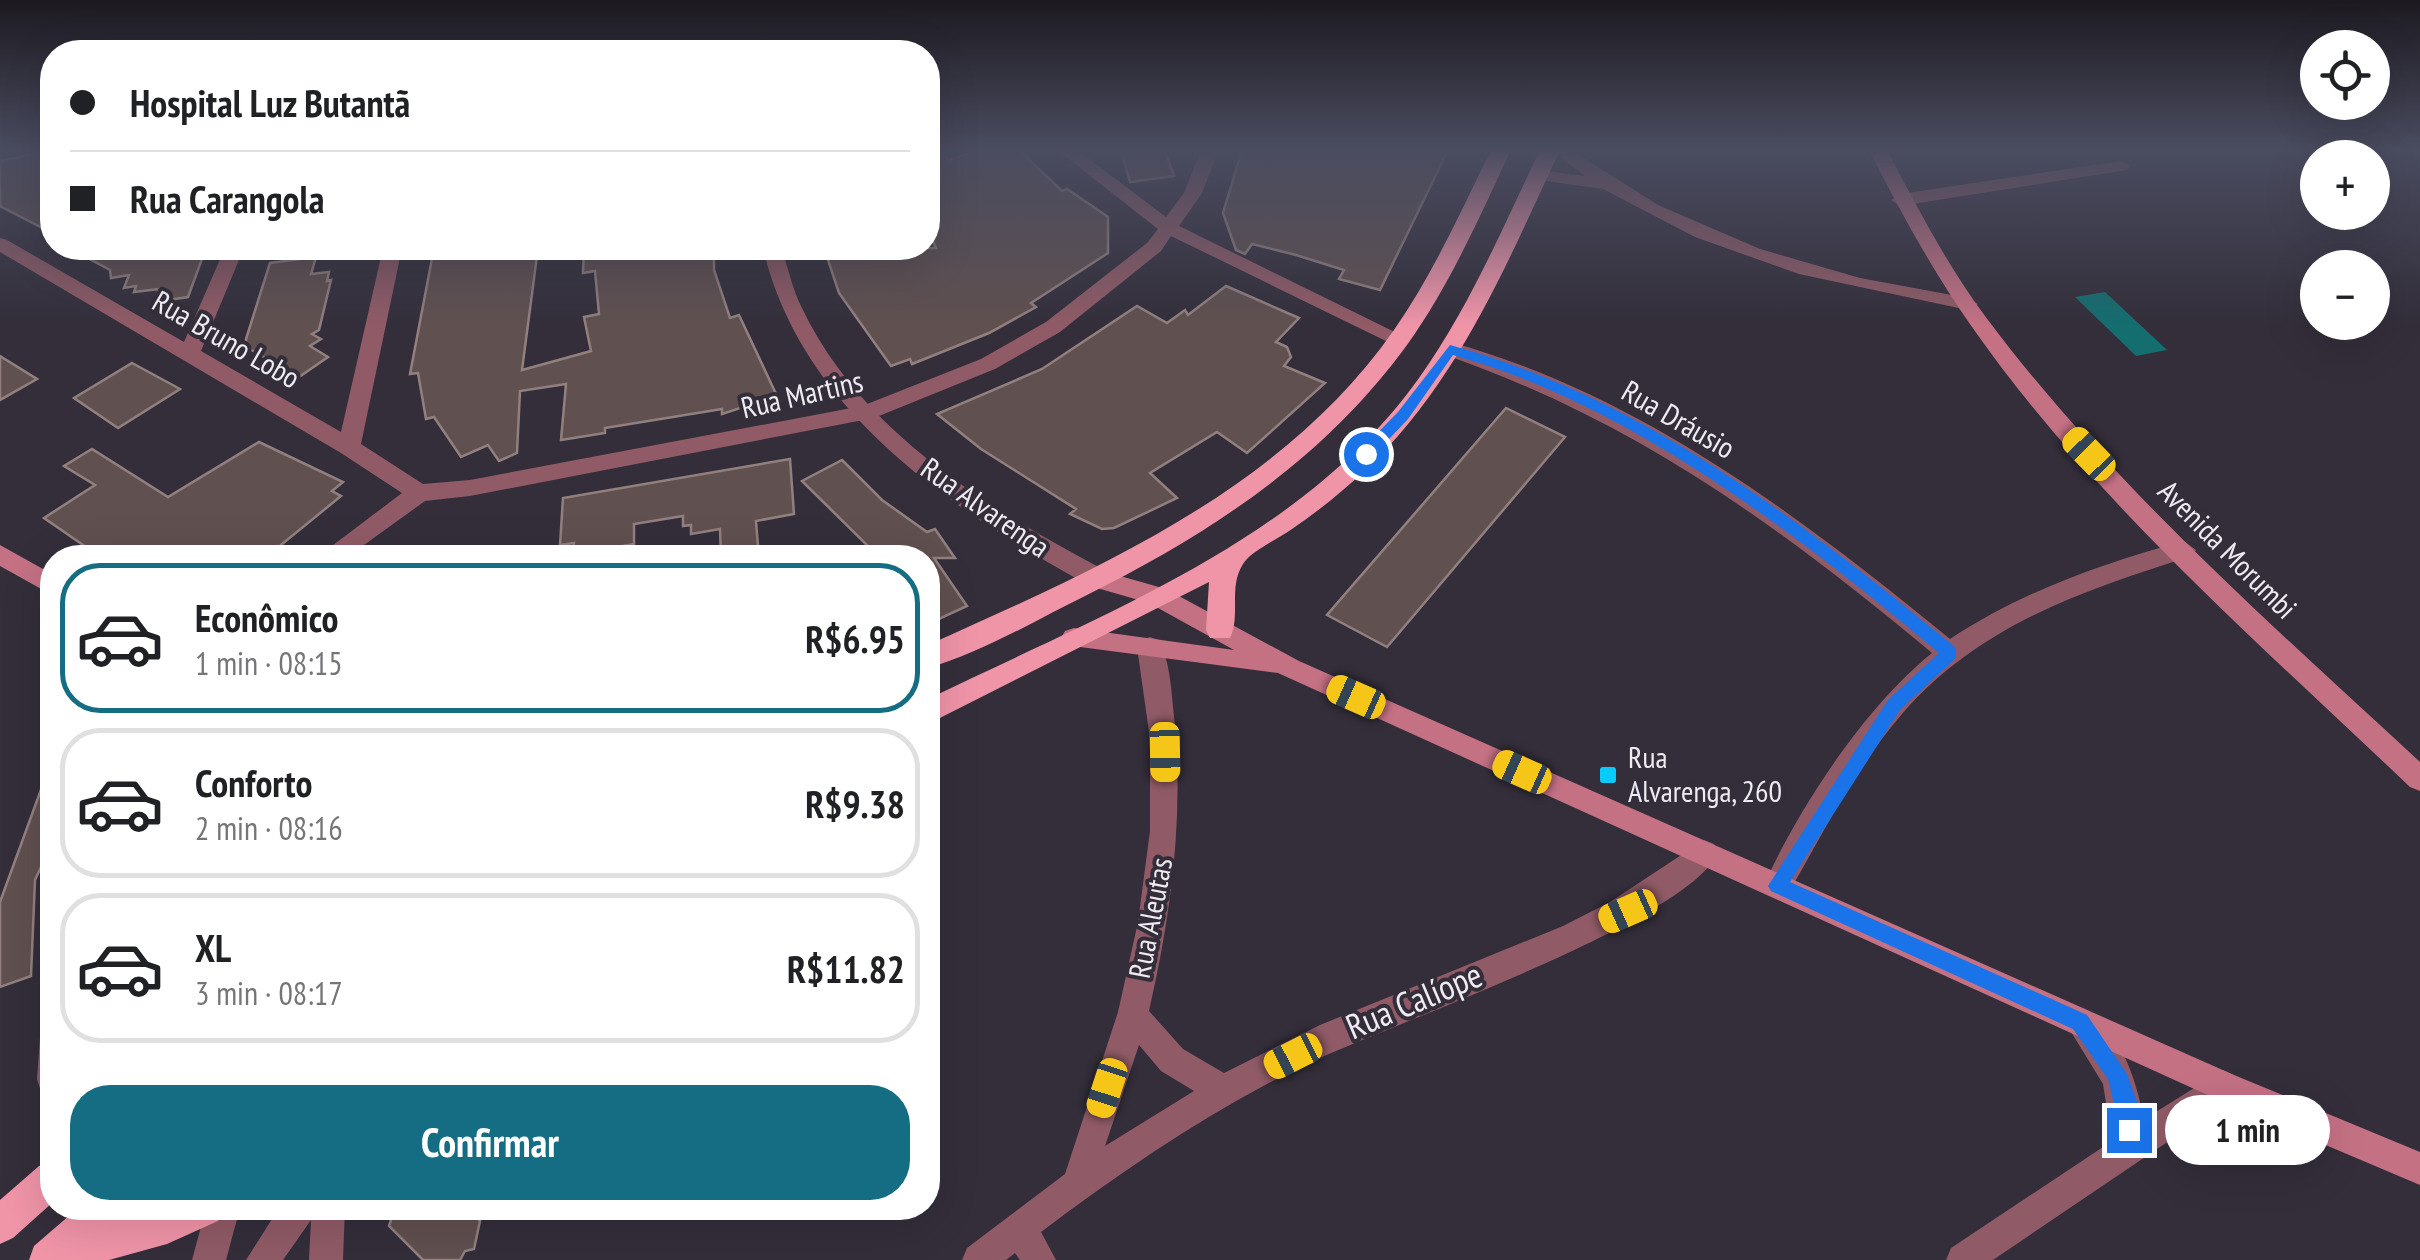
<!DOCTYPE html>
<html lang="pt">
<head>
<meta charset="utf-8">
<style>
	body { margin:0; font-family:"PT Sans Narrow",sans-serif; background:#f6f6f6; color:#202124; height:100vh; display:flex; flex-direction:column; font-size:38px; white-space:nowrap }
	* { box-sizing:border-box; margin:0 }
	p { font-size:32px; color:#757577 }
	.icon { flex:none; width:55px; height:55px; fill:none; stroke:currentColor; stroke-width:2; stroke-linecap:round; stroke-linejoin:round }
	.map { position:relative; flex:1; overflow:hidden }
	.details { position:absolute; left:40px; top:545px; width:900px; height:675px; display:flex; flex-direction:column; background:#fff; border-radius:40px; box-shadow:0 10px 40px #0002 }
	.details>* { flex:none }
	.top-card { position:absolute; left:40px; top:40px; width:900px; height:220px; border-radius:40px; box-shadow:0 10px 40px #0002; display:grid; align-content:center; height:220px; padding:0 30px; background:#fff }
	.fabs { position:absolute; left:2300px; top:30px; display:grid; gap:20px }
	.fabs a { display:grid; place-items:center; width:90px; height:90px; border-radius:50%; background:#fff; box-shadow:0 10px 40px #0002; font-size:50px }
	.end { position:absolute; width:45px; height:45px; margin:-22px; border:12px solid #1a73e8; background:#fff; box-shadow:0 0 0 5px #fff }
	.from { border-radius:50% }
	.bubble { position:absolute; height:70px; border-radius:35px; background:#fff; box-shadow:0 10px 40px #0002; font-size:32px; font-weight:700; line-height:70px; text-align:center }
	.car { position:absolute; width:30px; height:60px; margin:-30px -15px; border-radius:12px; box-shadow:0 0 8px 2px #0007; background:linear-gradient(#f5c518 24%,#345 0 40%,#f5c518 0 76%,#345 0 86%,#f5c518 0) }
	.top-card b { display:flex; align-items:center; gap:35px; height:95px; font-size:38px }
	.top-card b+b { border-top:2px solid #e0e0e0 }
	.top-card i { width:25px; height:25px; background:#202124 }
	ul { padding:18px 0 0; list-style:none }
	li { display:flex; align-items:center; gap:30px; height:150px; margin:0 20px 15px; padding:0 10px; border:5px solid #e0e0e0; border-radius:40px }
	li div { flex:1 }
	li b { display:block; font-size:38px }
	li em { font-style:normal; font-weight:700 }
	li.current { border-color:#156d84 }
	li>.icon { width:90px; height:90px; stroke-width:1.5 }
	.cta { display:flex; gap:20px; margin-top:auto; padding:20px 30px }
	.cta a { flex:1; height:115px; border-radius:40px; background:#156d84; color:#fff; font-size:40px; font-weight:700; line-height:115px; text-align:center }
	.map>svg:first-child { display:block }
	.water { fill:#146d6f }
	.building { fill:#60504f; stroke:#92807f; stroke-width:2.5 }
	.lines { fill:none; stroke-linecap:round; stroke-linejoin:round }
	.service { fill:#905b66; fill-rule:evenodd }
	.minor { fill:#905b66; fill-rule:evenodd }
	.tertiary { fill:#905b66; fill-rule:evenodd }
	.secondary { fill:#c47184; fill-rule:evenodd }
	.trunk { fill:#f094a8; fill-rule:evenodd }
	.route { fill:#1a73e8 }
	.poi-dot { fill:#08cbfa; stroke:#332e3a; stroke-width:4 }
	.labels { text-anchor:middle; stroke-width:8; stroke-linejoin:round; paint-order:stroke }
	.street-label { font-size:30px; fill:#eeebf3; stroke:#332e3a }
	.poi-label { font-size:30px; fill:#eeebf3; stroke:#332e3a; text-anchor:start }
	.near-street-label { font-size:35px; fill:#eeebf3; stroke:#332e3a }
</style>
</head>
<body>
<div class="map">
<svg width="2420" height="1260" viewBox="0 0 2420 1260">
	<rect width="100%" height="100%" fill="#332e3a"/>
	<path class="water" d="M2105 292 2167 350 2136 356 2075 297Z"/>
	<g class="building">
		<path d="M52 150V233L0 206V161Z"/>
		<path d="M928 150H941L949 160 978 150H1019L1062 191 1067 189 1108 217V253L1031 303 1036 307 989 333 912 364 910 359 891 366 839 293 824 248H936L928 230 935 225 928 207Z"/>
		<path d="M1121 150H1165L1174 176 1130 182Z"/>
		<path d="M1242 150H1448L1380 290 1339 279 1344 270 1296 255 1252 244 1245 254 1236 250 1223 213Z"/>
		<path d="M69 248H206L188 297 154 302 159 289 134 292 136 286 124 288 129 275 111 278 110 270Z"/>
		<path d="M434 248H538L522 370 591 351 584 317 599 314 595 271 583 273 584 248H714V270L730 318 739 315 777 396 722 414V409L605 428V433L561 440 566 384 520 391 517 453 499 461 488 445 461 457 434 417 426 419 418 373 410 374Z"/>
		<path d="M316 257 311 274 329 272 327 281 331 280 319 330 312 334 321 339 310 346 328 357 299 377 246 347V339L270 263Z"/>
		<path d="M1226 286 1299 318 1276 342 1287 347 1291 357 1284 366 1325 383 1247 453 1217 432 1150 473 1177 498 1114 528 1102 529 1070 514 1076 509 981 449 937 414 1042 369 1137 306 1167 323 1185 310 1188 315Z"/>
		<path d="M0 356 37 379 0 400Z"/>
		<path d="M132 363 180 389 118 428 74 398Z"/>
		<path d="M1506 408 1565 437 1387 647 1327 615Z"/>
		<path d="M259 442 343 482 332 491 341 496 265 558H102L44 518 95 485 64 466 92 449 168 497Z"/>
		<path d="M790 459 794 514 756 521 758 546 736 558H721L720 529 691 534V525L683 526V516L634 524V544L595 551V558H572L574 543 560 545 563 498Z"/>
		<path d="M842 460 882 500 927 532 935 529 955 558H934L967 606 928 624V558H880L802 481Z"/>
		<path d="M50 765 52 843 35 880 31 976 0 987V902Z"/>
		<path d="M395 1208H465L480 1221 474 1249 465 1251 460 1260H423L389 1226Z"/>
	</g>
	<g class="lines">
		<path class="service" d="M52 989V1107L45 1104 37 1079 43 998 46 992Z"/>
		<g class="minor">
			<path d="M1057 150H1077L1166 217 1184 193 1201 150H1219L1202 193 1179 226 1409 339 1399 346 1392 344 1171 236 1161 251 1060 332 995 369 874 418 470 496 425 501 346 558H316L402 493 341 453 0 252V238L7 240 184 342 225 248H244L201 351 341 432 383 248H402L361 444 423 484 470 480 862 406 981 359 1046 322 1147 243 1158 229Z"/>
			<path d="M1550 150H1571L1658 205 1760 249 1860 278 1968 298 1978 304 1968 310 1799 274 1695 237 1603 189 1532 179V171L1538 170 1585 176Z"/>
			<path d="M2121 161 2130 166 2127 170 1900 206 1891 200 1900 194Z"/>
			<path d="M1450 342C1639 394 1801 517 1950 639 2023 591 2101 564 2184 541L2196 550 2192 556C2084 590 1979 625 1902 714 1856 767 1823 833 1788 894L1778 898 1768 894 1764 885C1799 807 1865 707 1932 653 1777 524 1635 421 1443 354L1440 349Z"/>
			<path d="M1150 637 1159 640C1169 659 1171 686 1173 707 1185 810 1172 910 1149 1011L1183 1049 1224 1073 1320 1025 1563 926 1610 902 1704 840 1714 844 1718 853C1685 924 1378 1028 1296 1069 1206 1114 1122 1171 1041 1232L1056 1260H1020L1015 1253 1006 1260H962L967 1248 1065 1174 1118 1012 1138 922 1150 831V739L1137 647 1141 640ZM1139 1045 1161 1071 1194 1091 1105 1146Z"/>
			<path d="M2080 1007C2117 1022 2139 1083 2143 1120L2223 1070 2234 1075 2239 1086 2234 1097 1993 1260H1946L1951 1248 2112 1141 2103 1084 2065 1022 2069 1011Z"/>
			<path d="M206 1208H240L226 1260H192Z"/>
			<path d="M279 1208H345L343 1260H309L311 1220 283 1260H246Z"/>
		</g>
		<path class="tertiary" d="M763 248H781C788 266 792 288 801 306 860 432 989 509 1108 572L1111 579 1108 586H1090C952 510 801 411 763 248Z"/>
		<g class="secondary">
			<path d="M1869 150H1887C1918 209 1948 267 1988 320 2112 485 2269 622 2420 762V791L2410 787C2258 642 2093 500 1972 327 1932 270 1900 211 1869 150Z"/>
			<path d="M0 545 52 574V595L0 566Z"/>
			<path d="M1099 570 1166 589 1299 661 2234 1075 2420 1152V1185L2212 1097 1278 673 1065 645 1061 638 1065 631 1074 628 1234 650 1149 603 1090 586 1087 579 1090 572Z"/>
		</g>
		<g class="trunk">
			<path d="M1491 150H1511C1480 216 1450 285 1407 345 1324 459 1211 533 1087 595 1036 620 981 653 928 668V645C1099 568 1282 490 1394 330 1433 274 1461 211 1491 150Z"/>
			<path d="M1540 150H1560C1506 265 1458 384 1363 472 1341 493 1317 512 1292 529 1278 539 1251 551 1243 564 1228 587 1241 616 1230 638H1210L1206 630 1209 582 928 724V699C1100 615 1304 540 1419 378 1469 308 1503 227 1540 150Z"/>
			<path d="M52 1161V1203L13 1238 0 1244V1200L39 1166Z"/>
			<path d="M78 1208H124L120 1220 163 1208H223L218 1221 167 1244 109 1260H29L34 1246Z"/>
		</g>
	</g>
	<linearGradient id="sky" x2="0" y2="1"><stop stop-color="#1c1920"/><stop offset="0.46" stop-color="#4a4c60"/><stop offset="1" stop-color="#4a4c60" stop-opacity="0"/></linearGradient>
	<rect width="2420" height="326" fill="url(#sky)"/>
	<path class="route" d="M1450 345C1642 397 1805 524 1956 648V658L1900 710 1790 882 2087 1015 2127 1074 2140 1110 2137 1138H2122L2108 1079 2073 1029 1771 891 1768 886 1888 700 1939 653C1801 537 1630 404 1453 355L1408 419 1372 457H1361V450L1398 412Z"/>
	<rect class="poi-dot" x="1598" y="765" width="20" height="20" rx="5"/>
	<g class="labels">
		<g class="street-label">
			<text transform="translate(226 340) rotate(30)" y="10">Rua Bruno Lobo</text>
			<text transform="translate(802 395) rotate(-13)" y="10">Rua Martins</text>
			<text transform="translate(1678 420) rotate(30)" y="10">Rua Dráusio</text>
			<text transform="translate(985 508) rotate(35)" y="10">Rua Alvarenga</text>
			<text transform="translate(2227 550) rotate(45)" y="10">Avenida Morumbi</text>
			<text transform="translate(1151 918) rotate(-79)" y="10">Rua Aleutas</text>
		</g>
		<g class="poi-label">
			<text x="1628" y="768">Rua<tspan x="1628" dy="34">Alvarenga, 260</tspan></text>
		</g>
		<g class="near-street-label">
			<text transform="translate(1414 1001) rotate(-23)" y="12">Rua Calíope</text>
		</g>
	</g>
</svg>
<div class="fabs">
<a><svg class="icon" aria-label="locate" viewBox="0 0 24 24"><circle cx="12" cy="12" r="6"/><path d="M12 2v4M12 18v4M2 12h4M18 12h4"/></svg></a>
<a>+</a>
<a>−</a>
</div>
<i class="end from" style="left:1366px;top:454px"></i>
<i class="end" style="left:2129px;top:1130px"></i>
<div class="bubble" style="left:2165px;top:1095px;width:165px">1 min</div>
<i class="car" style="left:2089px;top:454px;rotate:316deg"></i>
<i class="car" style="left:1356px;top:697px;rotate:294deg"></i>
<i class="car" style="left:1165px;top:752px;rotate:179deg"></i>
<i class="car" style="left:1522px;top:772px;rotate:294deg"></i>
<i class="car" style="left:1628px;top:911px;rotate:246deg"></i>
<i class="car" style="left:1293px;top:1056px;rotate:243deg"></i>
<i class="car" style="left:1107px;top:1088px;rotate:198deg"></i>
<div class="top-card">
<b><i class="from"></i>Hospital Luz Butantã</b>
<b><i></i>Rua Carangola</b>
</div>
<section class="details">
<ul>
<li class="current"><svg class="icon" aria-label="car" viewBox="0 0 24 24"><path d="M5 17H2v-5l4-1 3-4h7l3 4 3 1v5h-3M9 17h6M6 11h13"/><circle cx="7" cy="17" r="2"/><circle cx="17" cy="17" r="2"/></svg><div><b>Econômico</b><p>1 min · 08:15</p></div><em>R$6.95</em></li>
<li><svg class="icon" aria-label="car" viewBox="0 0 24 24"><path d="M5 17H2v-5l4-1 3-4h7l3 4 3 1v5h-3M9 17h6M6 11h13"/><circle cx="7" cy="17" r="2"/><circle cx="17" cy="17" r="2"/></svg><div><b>Conforto</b><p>2 min · 08:16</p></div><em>R$9.38</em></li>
<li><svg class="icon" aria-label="car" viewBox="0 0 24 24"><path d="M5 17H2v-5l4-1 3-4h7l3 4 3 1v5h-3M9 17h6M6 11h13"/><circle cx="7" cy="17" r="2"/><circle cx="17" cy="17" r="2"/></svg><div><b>XL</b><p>3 min · 08:17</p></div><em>R$11.82</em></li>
</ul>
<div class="cta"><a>Confirmar</a></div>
</section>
</div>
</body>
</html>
